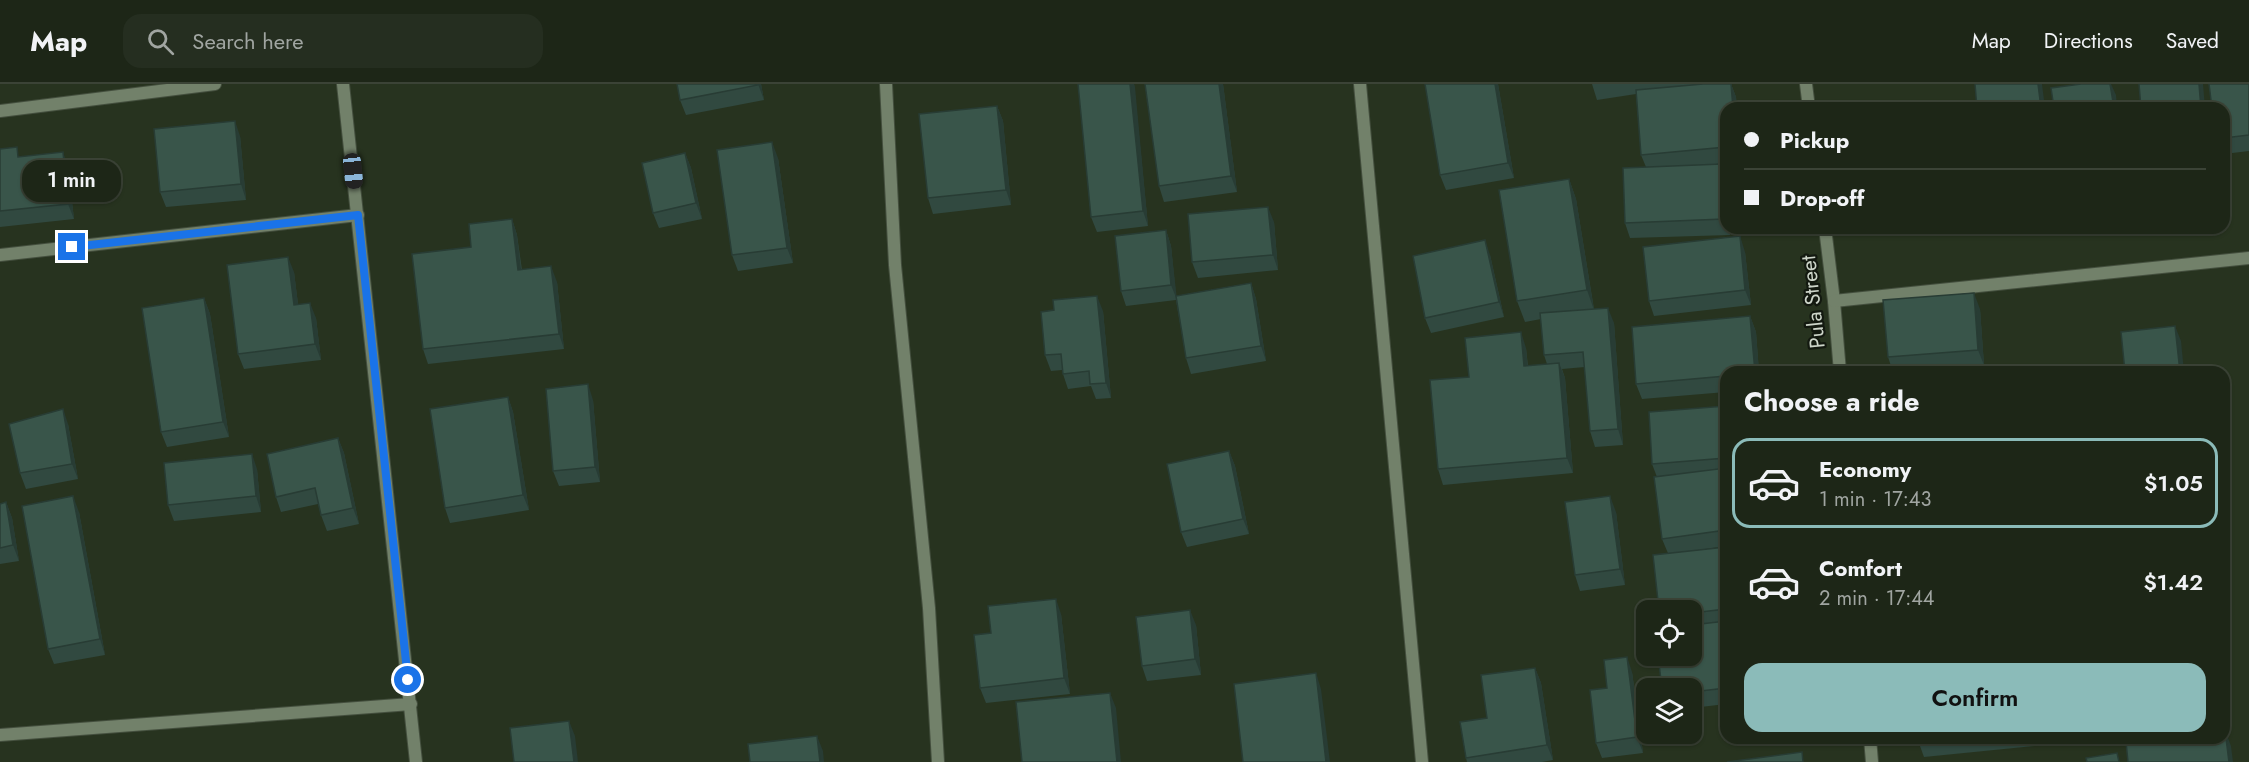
<!DOCTYPE html>
<html lang="en">
<head>
<meta charset="utf-8">
<style>
	body { margin:0; font-family:Jost,sans-serif; background:#252e20; color:#f1f3f6; height:100vh; display:flex; flex-direction:column; font-size:22px; white-space:nowrap }
	* { box-sizing:border-box; margin:0 }
	p { font-size:20px; color:#a0a5a1 }
	.icon { flex:none; width:33px; height:33px; fill:none; stroke:currentColor; stroke-width:2; stroke-linecap:round; stroke-linejoin:round }
	.map { position:relative; flex:1; overflow:hidden }
	.side { position:absolute; left:1720px; top:282px; width:510px; height:378px; display:flex; flex-direction:column; background:#1d2617; border-radius:18px; box-shadow:0 2px 4px #0004,0 0 0 2px #3b4336 }
	.side>* { flex:none }
	.banner { position:absolute; left:1720px; top:18px; width:510px; height:132px; border-radius:18px; box-shadow:0 2px 4px #0004,0 0 0 2px #3b4336; display:grid; align-content:center; height:132px; padding:0 24px; background:#1d2617 }
	.controls { position:absolute; left:1636px; top:516px; display:grid; gap:12px }
	.controls a { display:grid; place-items:center; width:66px; height:66px; border-radius:12px; background:#1d2617; box-shadow:0 2px 4px #0004,0 0 0 2px #3b4336; font-size:30px }
	.end { position:absolute; width:27px; height:27px; margin:-14px; border:8px solid #1a73e8; background:#fff; box-shadow:0 0 0 3px #fff }
	.from { border-radius:50% }
	.bubble { position:absolute; height:42px; border-radius:18px; background:#1d2617; box-shadow:0 2px 4px #0004,0 0 0 2px #3b4336; font-size:20px; font-weight:600; line-height:42px; text-align:center }
	.car { position:absolute; width:18px; height:36px; margin:-18px -9px; border-radius:8px; box-shadow:0 0 4px 2px #0007; background:linear-gradient(#222 24%,#8ab4d8 0 40%,#222 0 76%,#8ab4d8 0 86%,#222 0) }
	.banner b { display:flex; align-items:center; gap:21px; height:57px; font-size:22px }
	.banner b+b { border-top:2px solid #3b4336 }
	.banner i { width:15px; height:15px; background:#f1f3f6 }
	ul { padding:0; list-style:none }
	li { display:flex; align-items:center; gap:18px; height:90px; margin:0 12px 9px; padding:0 12px; border:3px solid transparent; border-radius:18px }
	li div { flex:1 }
	li b { display:block; font-size:22px }
	li em { font-style:normal; font-weight:600 }
	li.active { border-color:#8bbbb9 }
	li>.icon { width:54px; height:54px; stroke-width:1.5 }
	h2 { padding:0 24px; font-size:27px; line-height:72px }
	.cta { display:flex; gap:12px; margin-top:auto; padding:12px 24px }
	.cta a { flex:1; height:69px; border-radius:18px; background:#8bbbb9; color:#111; font-size:24px; font-weight:600; line-height:69px; text-align:center }
	header { display:flex; align-items:center; gap:36px; box-sizing:border-box; height:84px; padding:0 30px; background:#1d2617; border-bottom:2px solid #3b4336 }
	header strong { font-size:28px }
	nav { display:flex; gap:33px; margin-inline-start:auto; font-size:21px }
	.search { width:420px; height:54px; background:#252e20; display:flex; align-items:center; gap:15px; box-sizing:border-box; padding:0 21px; border-radius:18px; color:#a0a5a1; font-size:22px }
	.map>svg:first-child { display:block }
	.lines { fill:none; stroke-linecap:round; stroke-linejoin:round }
	.minor-casing { stroke:#444f3e; stroke-width:14 }
	.minor { stroke:#72816a; stroke-width:12 }
	.wall { fill:#314940 }
	.shaded-wall { fill:#283c34 }
	.building { fill:#39554a; stroke:#283c34; stroke-width:1.5 }
	.route { stroke:#1a73e8; stroke-width:8 }
	.labels { text-anchor:middle; stroke-width:4.5; stroke-linejoin:round; paint-order:stroke }
	.street-label { font-size:21px; fill:#cdd5c9; stroke:#131910 }
</style>
</head>
<body>
<header>
<strong>Map</strong>
<div class="search"><svg class="icon" aria-label="search" viewBox="0 0 24 24"><circle cx="10" cy="10" r="6"/><path d="M15 15l6 6"/></svg>Search here</div>
<nav><a>Map</a><a>Directions</a><a>Saved</a></nav>
</header>
<div class="map">
<svg width="2249" height="678" viewBox="0 0 2249 678">
	<rect width="100%" height="100%" fill="#27331f"/>
	<g class="lines">
		<g class="minor-casing">
			<g id="minor">
				<path d="M343 0 416 678"/>
				<path d="M886 0 895 181 929 524 938 678"/>
				<path d="M1360 0 1422 678"/>
				<path d="M1806 0 1809 24"/>
				<path d="M0 27 215 0"/>
				<path d="M1825 144 1834 217 1840 288"/>
				<path d="M0 171 358 131"/>
				<path d="M1834 217 2249 174"/>
				<path d="M0 651 411 620"/>
				<path d="M1870 654 1872 678"/>
			</g>
		</g>
		<use href="#minor" class="minor"/>
	</g>
	<g class="wall">
		<path d="M677 0H761L764 16 686 31 680 16Z"/>
		<path d="M1078 0H1134L1148 142 1097 148 1091 133Z"/>
		<path d="M1223 0 1237 108 1164 118 1159 102Z"/>
		<path d="M1498 0 1514 94 1446 106 1440 91Z"/>
		<path d="M1592 0H1731L1736 13 1737 24H1726V79L1706 81 1726 92V144H1730V151L1630 154 1625 139 1646 83 1641 71 1636 10 1597 16Z"/>
		<path d="M2249 0V67L2224 70V24Z"/>
		<path d="M997 22 1003 37 1011 121 933 130 928 114Z"/>
		<path d="M240 52 246 116 166 123 160 108Z"/>
		<path d="M0 65 21 73 68 83 74 135 0 143Z"/>
		<path d="M685 69 691 84 702 135 659 144 653 129Z"/>
		<path d="M778 74 793 179 738 187 732 171Z"/>
		<path d="M1569 95 1576 115 1594 225 1614 239 1623 361 1595 363 1590 347 1585 283 1562 285 1565 294 1573 389 1443 401 1438 385 1469 293 1526 264 1528 282 1547 280 1544 271 1541 235 1525 238 1517 217Z"/>
		<path d="M512 135 517 151 522 186 557 198 564 265 428 280 423 265 471 163Z"/>
		<path d="M1274 138 1278 186 1198 194 1192 178Z"/>
		<path d="M1166 146 1171 162 1176 212 1251 199 1256 215 1266 277 1191 290 1186 274 1176 216 1126 222 1121 207Z"/>
		<path d="M1745 168 1751 221 1654 232 1649 217Z"/>
		<path d="M1490 171 1504 233 1431 249 1425 234Z"/>
		<path d="M294 188 298 220 316 234 321 276 244 285 238 270Z"/>
		<path d="M204 214 210 230 229 353 167 363 161 348Z"/>
		<path d="M1980 225 1984 281 1893 288 1888 273Z"/>
		<path d="M1103 227 1111 314 1096 315 1091 302 1068 305 1063 290 1062 286 1051 287 1045 271Z"/>
		<path d="M1750 232 1756 248 1759 288H1726V308L1642 315 1636 300Z"/>
		<path d="M508 313 513 328 529 426 450 439 445 424Z"/>
		<path d="M593 316 600 398 559 402 553 387Z"/>
		<path d="M1726 322V462L1685 468 1726 463V620L1692 624V526L1662 455 1657 393 1652 380Z"/>
		<path d="M68 340 78 395 26 405 20 389Z"/>
		<path d="M338 354 344 369 359 440 327 447 321 431 318 420 281 428 276 413Z"/>
		<path d="M1229 367 1235 382 1249 450 1187 463 1181 448Z"/>
		<path d="M257 385 261 428 174 437 168 421Z"/>
		<path d="M6 418 12 434 19 477 0 480V420Z"/>
		<path d="M79 428 105 571 54 580 48 565Z"/>
		<path d="M1616 428 1625 501 1580 507 1575 491Z"/>
		<path d="M1061 530 1070 610 986 619 980 604 991 549Z"/>
		<path d="M1196 541 1201 591 1147 597 1142 582Z"/>
		<path d="M2224 574 2226 578 2229 636H2224Z"/>
		<path d="M1535 584 1541 599 1553 676 1542 678H1467L1466 674 1487 634Z"/>
		<path d="M1632 588 1643 669 1602 674 1596 659Z"/>
		<path d="M1917 654H2053L2054 660 1924 673Z"/>
	</g>
	<g class="shaded-wall">
		<path d="M758 0H761L764 16Z"/>
		<path d="M1130 0H1134L1135 3 1148 142 1143 127Z"/>
		<path d="M1219 0H1223L1237 108 1231 92Z"/>
		<path d="M1495 0H1498L1514 94 1508 79Z"/>
		<path d="M1731 0 1736 13 1737 24H1733Z"/>
		<path d="M2038 0H2042L2045 24H2041Z"/>
		<path d="M2110 0H2111L2116 11 2117 24H2114Z"/>
		<path d="M2199 0H2203L2205 24H2201Z"/>
		<path d="M997 22 1003 37 1011 121 1006 106Z"/>
		<path d="M235 37 240 52 246 116 241 100Z"/>
		<path d="M772 58 778 74 793 179 787 164Z"/>
		<path d="M63 68 68 83 74 135 68 120Z"/>
		<path d="M685 69 691 84 702 135 696 119Z"/>
		<path d="M1722 80 1726 92V141L1724 135Z"/>
		<path d="M1569 95 1576 115 1594 226 1587 206Z"/>
		<path d="M1268 123 1274 138 1278 186 1273 171Z"/>
		<path d="M512 135 517 151 523 202 518 186Z"/>
		<path d="M1166 146 1171 162 1177 216 1171 201Z"/>
		<path d="M1740 152 1745 168 1751 221 1745 206Z"/>
		<path d="M1485 156 1490 171 1504 233 1499 218Z"/>
		<path d="M288 173 294 188 300 236 294 221Z"/>
		<path d="M551 182 557 198 564 265 559 250Z"/>
		<path d="M1251 199 1256 215 1266 277 1261 262Z"/>
		<path d="M1974 209 1980 225 1984 281 1978 266Z"/>
		<path d="M1097 212 1103 227 1111 314 1106 299Z"/>
		<path d="M204 214 210 230 229 353 223 338Z"/>
		<path d="M310 219 316 234 321 276 315 260Z"/>
		<path d="M1608 224 1614 239 1623 361 1618 345Z"/>
		<path d="M1750 232 1756 248 1759 288H1755Z"/>
		<path d="M2175 242 2181 257 2184 288H2180Z"/>
		<path d="M1521 248 1526 264 1529 297 1524 282Z"/>
		<path d="M1559 279 1565 294 1573 389 1567 374Z"/>
		<path d="M588 300 593 316 600 398 595 383Z"/>
		<path d="M508 313 513 328 529 426 523 411Z"/>
		<path d="M63 325 68 340 78 395 72 380Z"/>
		<path d="M338 354 344 369 359 440 353 424Z"/>
		<path d="M1229 367 1235 382 1249 450 1243 435Z"/>
		<path d="M252 370 257 385 261 428 256 412Z"/>
		<path d="M73 412 79 428 105 571 100 555Z"/>
		<path d="M1610 412 1616 428 1625 501 1620 485Z"/>
		<path d="M6 418 12 434 19 477 13 461Z"/>
		<path d="M1056 515 1061 530 1070 610 1064 594Z"/>
		<path d="M1190 526 1196 541 1201 591 1195 575Z"/>
		<path d="M1627 573 1632 588 1643 669 1637 653Z"/>
		<path d="M2224 574 2226 578 2229 636 2224 622Z"/>
		<path d="M1535 584 1541 599 1553 676 1547 661Z"/>
		<path d="M1316 589 1321 605 1330 678H1326Z"/>
		<path d="M1110 609 1116 624 1121 678H1117Z"/>
		<path d="M569 637 575 652 578 678H574Z"/>
		<path d="M2225 646 2231 662 2233 678H2229Z"/>
		<path d="M817 652 823 667 824 678H820Z"/>
	</g>
	<g class="building">
		<path d="M677 0H758V1L680 16Z"/>
		<path d="M1078 0H1130L1143 127 1091 133Z"/>
		<path d="M1145 0H1219L1231 92 1159 102Z"/>
		<path d="M1425 0H1495L1508 79 1440 91Z"/>
		<path d="M1703 0H1731L1733 24H1726V63L1641 71 1636 6Z"/>
		<path d="M1975 0H2038L2041 24H1977Z"/>
		<path d="M2081 0H2110L2114 24H2054L2051 4Z"/>
		<path d="M2139 0H2199L2201 24H2141Z"/>
		<path d="M2209 0H2249V51L2224 54V24H2212Z"/>
		<path d="M997 22 1006 106 928 114 919 30Z"/>
		<path d="M235 37 241 100 160 108 154 45Z"/>
		<path d="M772 58 787 164 732 171 717 66Z"/>
		<path d="M17 63 18 73 63 68 68 120 0 127V65Z"/>
		<path d="M685 69 696 119 653 129 642 79Z"/>
		<path d="M1722 80 1724 135 1625 139 1623 84Z"/>
		<path d="M1569 95 1587 206 1517 217 1499 106Z"/>
		<path d="M1268 123 1273 171 1192 178 1188 130Z"/>
		<path d="M512 135 518 186 551 182 559 250 423 265 412 170 471 163 469 140Z"/>
		<path d="M1166 146 1171 201 1121 207 1115 152Z"/>
		<path d="M1740 152 1745 206 1649 217 1643 163Z"/>
		<path d="M1485 156 1499 218 1425 234 1413 172Z"/>
		<path d="M288 173 294 221 310 219 315 260 238 270 227 181Z"/>
		<path d="M1251 199 1261 262 1186 274 1176 212Z"/>
		<path d="M1974 209 1978 266 1888 273 1883 216Z"/>
		<path d="M1097 212 1106 299 1090 300 1089 287 1063 290 1061 270 1045 271 1041 228 1054 226 1053 216Z"/>
		<path d="M204 214 223 338 161 348 142 224Z"/>
		<path d="M1608 224 1618 345 1590 347 1583 268 1544 271 1540 229Z"/>
		<path d="M1750 232 1755 288H1726V292L1636 300 1632 243Z"/>
		<path d="M2175 242 2180 288H2125L2121 248Z"/>
		<path d="M1521 248 1524 282 1559 279 1567 374 1438 385 1430 296 1469 293 1465 254Z"/>
		<path d="M588 300 595 383 553 387 546 305Z"/>
		<path d="M508 313 523 411 445 424 430 325Z"/>
		<path d="M1726 322V374L1652 380 1649 328Z"/>
		<path d="M63 325 72 380 20 389 9 340Z"/>
		<path d="M338 354 353 424 321 431 315 404 276 413 267 370Z"/>
		<path d="M1229 367 1243 435 1181 448 1167 380Z"/>
		<path d="M252 370 256 412 168 421 164 379Z"/>
		<path d="M1726 384V446L1662 455 1654 393Z"/>
		<path d="M73 412 100 555 48 565 22 422Z"/>
		<path d="M1610 412 1620 485 1575 491 1565 418Z"/>
		<path d="M6 418 13 461 0 464V420Z"/>
		<path d="M1726 463V525L1692 529V526H1659L1653 471Z"/>
		<path d="M1056 515 1064 594 980 604 974 551 991 549 988 522Z"/>
		<path d="M1190 526 1195 575 1142 582 1136 533Z"/>
		<path d="M1726 537V604L1692 608V604H1662L1658 572H1692V541Z"/>
		<path d="M1627 573 1637 653 1596 659 1590 606 1607 604 1604 576Z"/>
		<path d="M1535 584 1547 661 1466 674 1460 638 1487 634 1481 591Z"/>
		<path d="M1316 589 1326 678H1243L1234 600Z"/>
		<path d="M1110 609 1117 678H1022L1016 618Z"/>
		<path d="M569 637 574 678H514L510 644Z"/>
		<path d="M2225 646 2229 678H2128L2126 658 2159 654H2224V647Z"/>
		<path d="M817 652 820 678H750L748 660Z"/>
		<path d="M1802 668 1803 678H1727Z"/>
		<path d="M2117 669 2119 678H2087L2086 674Z"/>
	</g>
	<g class="lines">
		<path class="route" d="M72 163 358 131 408 596"/>
	</g>
	<g class="labels">
		<g class="street-label">
			<text transform="translate(1813 218) rotate(-96)" y="7">Pula Street</text>
		</g>
	</g>
</svg>
<div class="controls">
<a><svg class="icon" aria-label="locate" viewBox="0 0 24 24"><circle cx="12" cy="12" r="6"/><path d="M12 2v4M12 18v4M2 12h4M18 12h4"/></svg></a>
<a><svg class="icon" aria-label="layers" viewBox="0 0 24 24"><path d="M12 4l9 5-9 5-9-5zM3 14l9 5 9-5"/></svg></a>
</div>
<i class="end from" style="left:408px;top:596px"></i>
<i class="end" style="left:72px;top:163px"></i>
<div class="bubble" style="left:22px;top:76px;width:99px">1 min</div>
<i class="car" style="left:353px;top:87px;rotate:174deg"></i>
<div class="banner">
<b><i class="from"></i>Pickup</b>
<b><i></i>Drop-off</b>
</div>
<section class="side">
<h2>Choose a ride</h2>
<ul>
<li class="active"><svg class="icon" aria-label="car" viewBox="0 0 24 24"><path d="M5 17H2v-5l4-1 3-4h7l3 4 3 1v5h-3M9 17h6M6 11h13"/><circle cx="7" cy="17" r="2"/><circle cx="17" cy="17" r="2"/></svg><div><b>Economy</b><p>1 min · 17:43</p></div><em>$1.05</em></li>
<li><svg class="icon" aria-label="car" viewBox="0 0 24 24"><path d="M5 17H2v-5l4-1 3-4h7l3 4 3 1v5h-3M9 17h6M6 11h13"/><circle cx="7" cy="17" r="2"/><circle cx="17" cy="17" r="2"/></svg><div><b>Comfort</b><p>2 min · 17:44</p></div><em>$1.42</em></li>
</ul>
<div class="cta"><a>Confirm</a></div>
</section>
</div>
</body>
</html>
